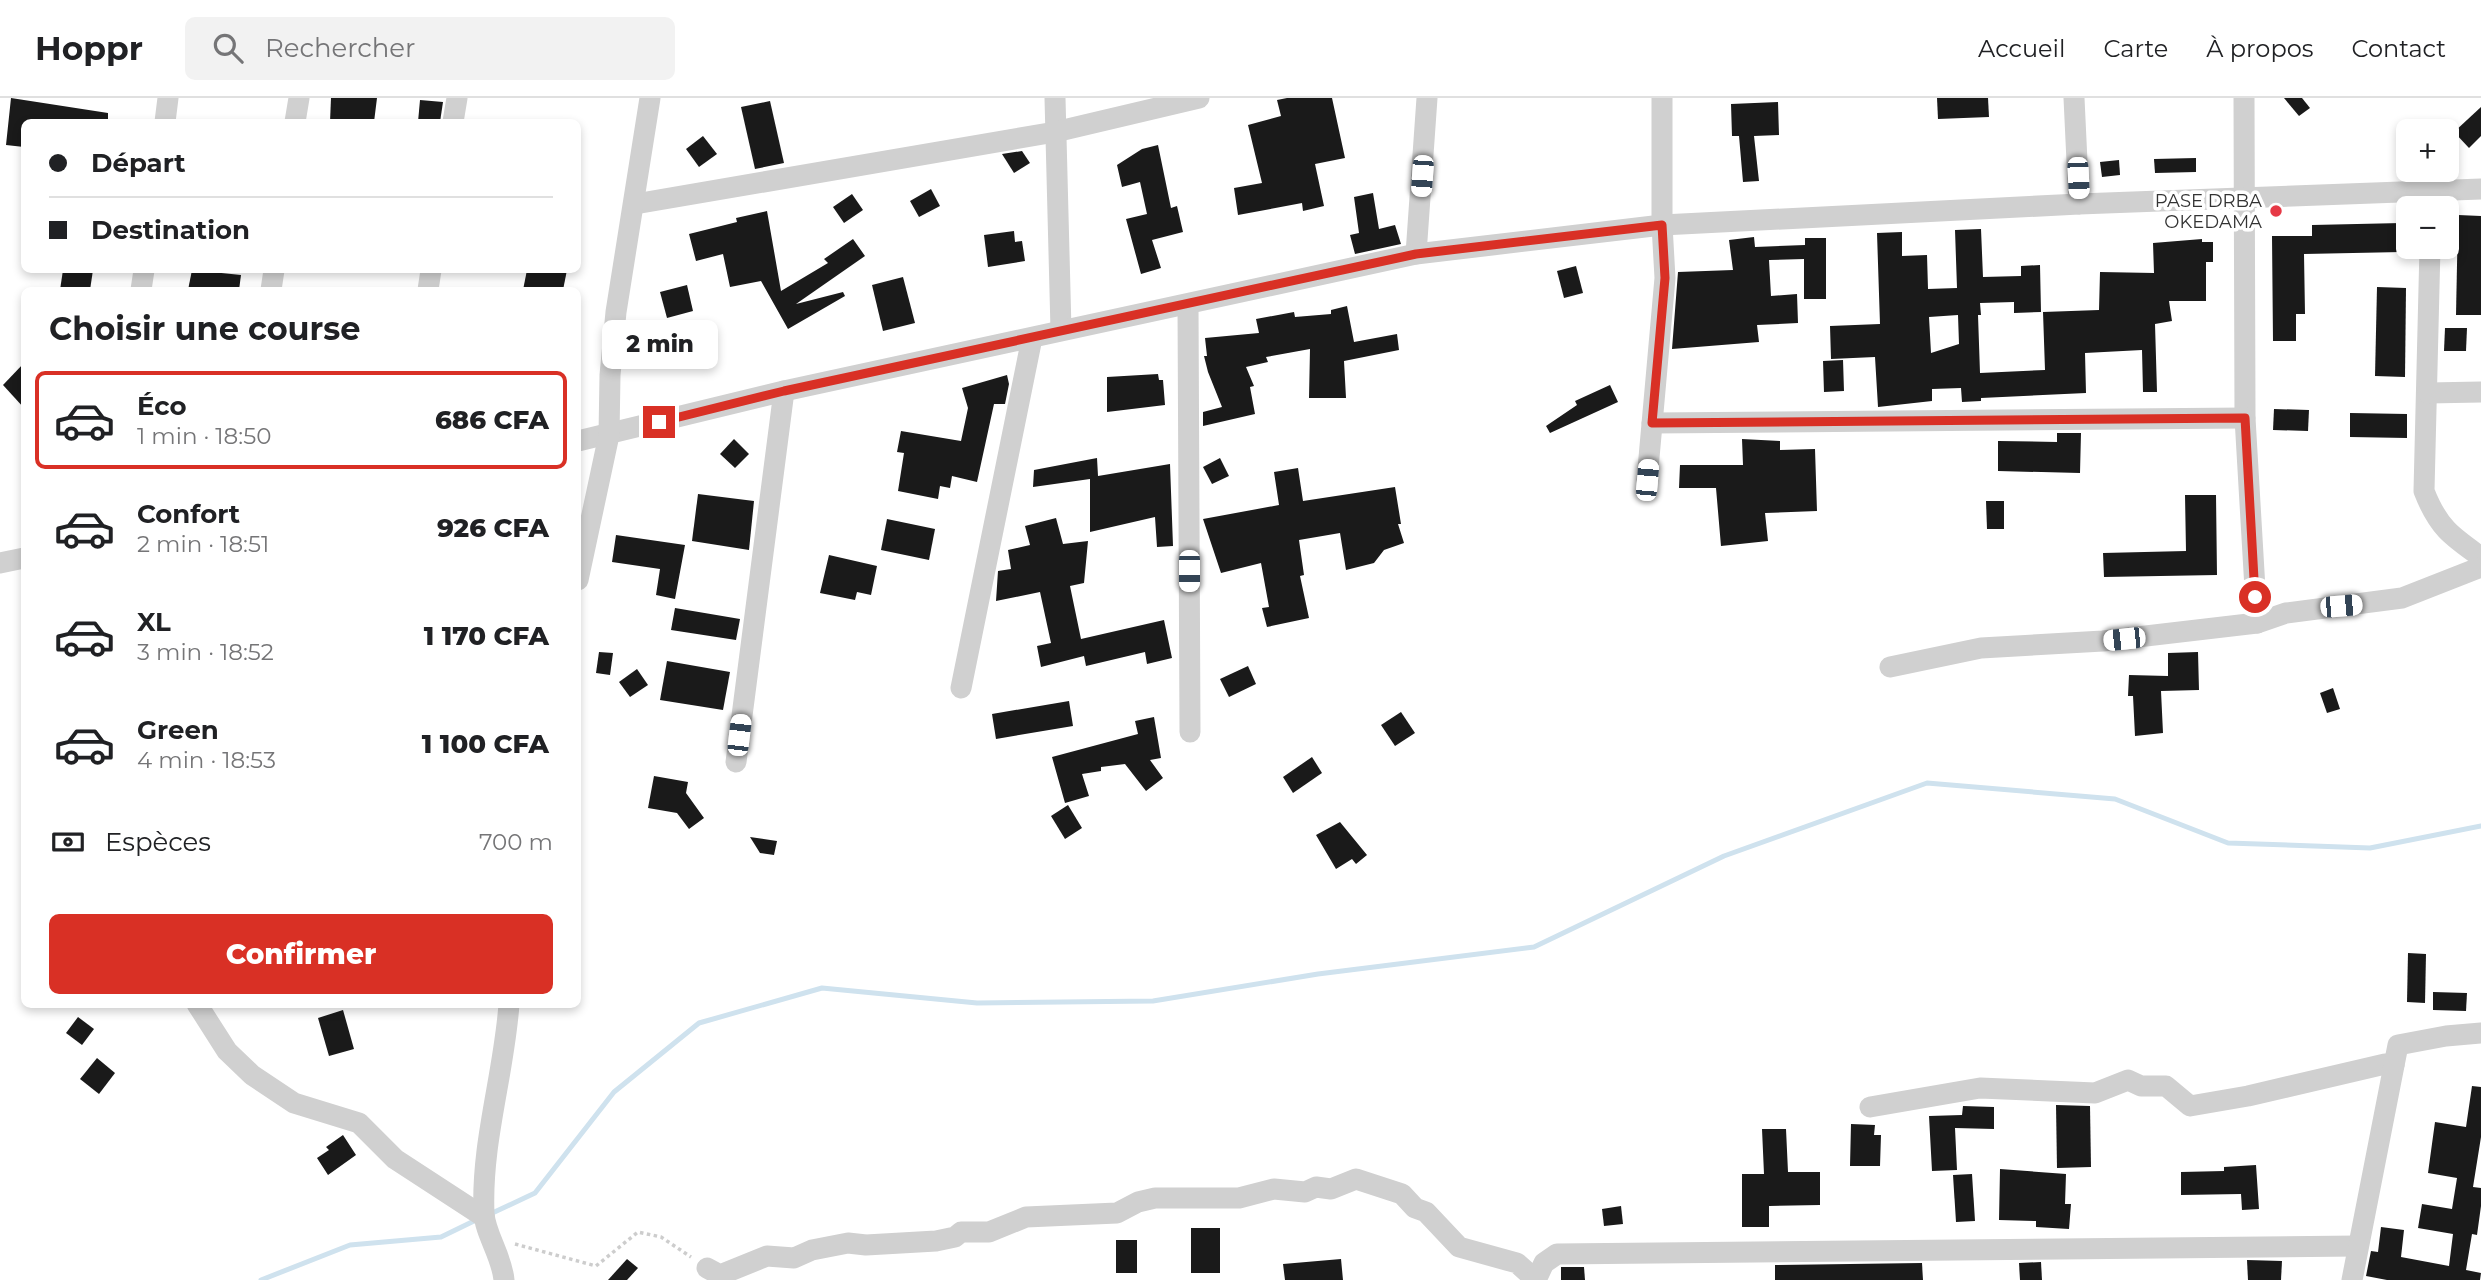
<!DOCTYPE html>
<html lang="fr">
<head>
<meta charset="utf-8">
<style>
	body { margin:0; font-family:Montserrat,sans-serif; background:#f2f2f2; color:#202124; height:100vh; display:flex; flex-direction:column; font-size:26px; white-space:nowrap }
	* { box-sizing:border-box; margin:0 }
	p { font-size:23px; color:#757577 }
	.icon { flex:none; width:38px; height:38px; fill:none; stroke:currentColor; stroke-width:2; stroke-linecap:round; stroke-linejoin:round }
	.map { position:relative; flex:1; overflow:hidden }
	.details { position:absolute; left:21px; top:189px; width:560px; height:721px; display:flex; flex-direction:column; background:#fff; border-radius:10px; box-shadow:0 4px 10px #0003 }
	.details>* { flex:none }
	.guide { position:absolute; left:21px; top:21px; width:560px; height:154px; border-radius:10px; box-shadow:0 4px 10px #0003; display:grid; align-content:center; height:154px; padding:0 28px; background:#fff }
	.controls { position:absolute; left:2396px; top:21px; display:grid; gap:14px }
	.controls a { display:grid; place-items:center; width:63px; height:63px; border-radius:10px; background:#fff; box-shadow:0 4px 10px #0003; font-size:35px }
	.end { position:absolute; width:32px; height:32px; margin:-16px; border:9px solid #d93025; background:#fff; box-shadow:0 0 0 4px #fff }
	.from { border-radius:50% }
	.bubble { position:absolute; height:49px; border-radius:10px; background:#fff; box-shadow:0 4px 10px #0003; font-size:23px; font-weight:800; line-height:49px; text-align:center }
	.car { position:absolute; width:21px; height:42px; margin:-21px -10px; border-radius:9px; box-shadow:0 0 5px 2px #0007; background:linear-gradient(#fff 24%,#345 0 40%,#fff 0 76%,#345 0 86%,#fff 0) }
	.guide b { display:flex; align-items:center; gap:24px; height:66px; font-size:26px }
	.guide b+b { border-top:2px solid #e0e0e0 }
	.guide i { width:18px; height:18px; background:#202124 }
	ul { padding:0; list-style:none }
	li { display:flex; align-items:center; gap:21px; height:98px; margin:0 14px 10px; padding:0 14px; border:4px solid transparent; border-radius:10px }
	li div { flex:1 }
	li b { display:block; font-size:26px }
	li em { font-style:normal; font-weight:800 }
	li.on { border-color:#d93025 }
	li>.icon { width:63px; height:63px; stroke-width:1.5 }
	h2 { padding:0 28px; font-size:32px; line-height:84px }
	.pay { display:flex; align-items:center; gap:18px; height:77px; padding:0 28px; font-size:26px }
	.pay p { margin-inline-start:auto }
	.cta { display:flex; gap:14px; margin-top:auto; padding:14px 28px }
	.cta a { flex:1; height:80px; border-radius:10px; background:#d93025; color:#fff; font-size:28px; font-weight:800; line-height:80px; text-align:center }
	header { display:flex; align-items:center; gap:42px; box-sizing:border-box; height:98px; padding:0 35px; background:#fff; border-bottom:2px solid #e0e0e0 }
	header strong { font-size:33px }
	nav { display:flex; gap:38px; margin-inline-start:auto; font-size:24px }
	.search { width:490px; height:63px; background:#f2f2f2; display:flex; align-items:center; gap:18px; box-sizing:border-box; padding:0 24px; border-radius:10px; color:#757577; font-size:26px }
	.map>svg:first-child { display:block }
	.lines { fill:none; stroke-linecap:round; stroke-linejoin:round }
	.stream { stroke:#cfe2ee; stroke-width:5 }
	.building { fill:#1a1a1a; fill-rule:evenodd }
	.path { stroke:#cdcdcd; stroke-width:3.5; stroke-dasharray:3.5 3.5; stroke-linecap:butt }
	.minor { stroke:#d0d0d0; stroke-width:21 }
	.route { stroke:#d93025; stroke-width:9 }
	.poi-dot { fill:#e63946; stroke:#fff; stroke-width:2.5 }
	.labels { text-anchor:middle; stroke-width:7; stroke-linejoin:round; paint-order:stroke }
	.poi-label { font-size:18px; fill:#333; stroke:#fff; text-anchor:end }
</style>
</head>
<body>
<header>
<strong>Hoppr</strong>
<div class="search"><svg class="icon" aria-label="search" viewBox="0 0 24 24"><circle cx="10" cy="10" r="6"/><path d="M15 15l6 6"/></svg>Rechercher</div>
<nav><a>Accueil</a><a>Carte</a><a>À propos</a><a>Contact</a></nav>
</header>
<div class="map">
<svg width="2481" height="1182" viewBox="0 0 2481 1182">
	<rect width="100%" height="100%" fill="#fff"/>
	<g class="lines">
		<g class="stream">
			<path d="M488 1117 535 1095 614 994 699 925 822 890 977 905 1153 903 1318 876 1534 849 1724 758 1927 685 2115 701 2228 745 2370 750 2481 728"/>
			<path d="M261 1182 350 1147 441 1139 476 1122"/>
		</g>
	</g>
	<g class="building">
		<path d="M11 0 108 15V24H24V49L6 47Z"/>
		<path d="M331 0H377L374 24H330Z"/>
		<path d="M1287 0H1332L1345 60 1315 66 1324 108 1303 113 1302 105 1238 117 1234 90 1262 85 1248 27 1281 18 1277 2Z"/>
		<path d="M1937 0H1988L1989 19 1938 21Z"/>
		<path d="M2284 0H2302L2310 10 2299 18Z"/>
		<path d="M420 2 443 4 440 24H418Z"/>
		<path d="M770 3 784 65 755 71 741 9Z"/>
		<path d="M1778 4 1779 37 1754 38 1759 83 1743 84 1739 38H1732L1731 6Z"/>
		<path d="M2481 9V38L2469 50 2454 34Z"/>
		<path d="M703 38 717 56 699 69 686 51Z"/>
		<path d="M1158 47 1171 110 1177 108 1183 134 1152 142 1161 170 1141 176 1126 121 1147 116 1140 84 1122 89 1117 67 1142 51Z"/>
		<path d="M1022 53 1030 65 1014 75 1002 56Z"/>
		<path d="M2196 60V74L2155 75 2154 61Z"/>
		<path d="M2119 62 2120 77 2102 79 2100 64Z"/>
		<path d="M931 91 940 108 919 119 910 103Z"/>
		<path d="M1373 95 1379 131 1395 127 1401 146 1355 156 1350 137 1359 135 1354 99Z"/>
		<path d="M852 96 863 112 844 125 833 109Z"/>
		<path d="M767 113 781 193 828 165 824 161 853 141 865 158 796 206 843 194 845 198 788 231 761 183 730 189 723 156 696 163 689 136 737 124 736 120Z"/>
		<path d="M2458 117 2481 118V217H2456Z"/>
		<path d="M2402 125V154L2304 156 2305 216H2296V243H2273L2272 138H2312V127Z"/>
		<path d="M1981 131 1983 179 2021 178V168L2040 167 2041 214 2014 215V204L1980 205 1981 217H1978L1980 275 2045 272 2043 214 2099 212 2100 174 2154 175 2153 145 2202 141V144H2213V164H2206V203H2169L2172 223 2155 226 2157 294H2143L2142 252 2085 255 2086 295 1981 300V303L1962 304 1961 290 1932 291V303L1878 309 1875 259 1831 261 1830 228 1880 226 1877 135 1902 134V158L1927 157 1928 191 1957 190 1955 132ZM1958 217 1959 246 1931 255 1929 219Z"/>
		<path d="M1014 133 1015 144 1022 143 1025 163 988 169 984 137Z"/>
		<path d="M1754 139 1755 149 1805 147V140H1826V201H1804V161L1769 162 1771 198 1797 196 1798 225 1757 227 1759 244 1672 251 1678 174 1733 172 1729 142Z"/>
		<path d="M1576 168 1583 195 1564 200 1557 173Z"/>
		<path d="M63 172H93L90 192H60Z"/>
		<path d="M192 172 241 177 239 192H188Z"/>
		<path d="M527 172H567L563 192H523Z"/>
		<path d="M903 179 915 225 883 233 872 187Z"/>
		<path d="M687 187 693 213 667 220 660 194Z"/>
		<path d="M2377 189 2406 190 2405 279 2375 278Z"/>
		<path d="M1347 208 1354 244 1397 236 1399 252 1344 263 1346 300H1309L1310 251 1266 259 1268 264 1246 269 1254 288 1250 289 1255 316 1203 328V314L1222 309 1208 274 1204 258H1207L1205 240 1259 235 1256 221 1294 214 1295 219 1331 216V212Z"/>
		<path d="M2445 230H2467L2466 253H2444Z"/>
		<path d="M1843 262 1844 293 1824 294 1823 263Z"/>
		<path d="M24 265V310L3 287Z"/>
		<path d="M1158 276 1159 282H1163L1165 307 1107 314V279Z"/>
		<path d="M1007 277 1009 286 1005 306H994L977 384 952 378 950 390 940 388 938 401 898 393 904 355 897 354 901 333 961 343 968 310 962 290Z"/>
		<path d="M1610 287 1618 304 1550 335 1546 328 1577 307 1575 303Z"/>
		<path d="M2274 311 2309 312 2308 333 2273 332Z"/>
		<path d="M2350 315 2407 316V340L2350 339Z"/>
		<path d="M2057 335H2081L2080 375 1998 373V343L2057 344Z"/>
		<path d="M734 341 749 356 735 370 720 356Z"/>
		<path d="M1742 341 1780 343V352L1815 351 1817 413 1765 415 1768 443 1721 448 1716 390H1679L1680 367H1743Z"/>
		<path d="M1097 360 1098 378 1170 366 1173 448 1157 449 1155 419 1090 434V381L1033 389 1034 372Z"/>
		<path d="M1220 360 1229 378 1212 386 1203 369Z"/>
		<path d="M1298 370 1303 403 1395 389 1401 426H1398L1404 445 1384 452 1374 465 1346 472 1340 435 1299 442 1304 477 1300 478 1309 520 1267 529 1262 510 1269 509 1261 465 1221 475 1203 421 1279 407 1274 374Z"/>
		<path d="M698 396 754 403 749 452 692 443Z"/>
		<path d="M2185 397H2216L2217 477 2104 479 2103 455 2186 453Z"/>
		<path d="M1986 403H2004V431H1987Z"/>
		<path d="M1056 420 1063 446 1088 443 1084 485 1070 488 1081 541 1164 522 1172 560 1147 566 1145 554 1086 568 1084 558 1041 569 1037 548 1051 545 1040 494 996 503 998 473 1011 471 1008 452 1030 447 1025 428Z"/>
		<path d="M887 421 935 431 929 462 881 452Z"/>
		<path d="M616 437 685 447 675 501 656 497 660 471 612 464Z"/>
		<path d="M829 457 877 468 871 497 857 494 855 502 820 495Z"/>
		<path d="M675 510 740 521 736 542 671 532Z"/>
		<path d="M599 554 613 555 610 577 596 575Z"/>
		<path d="M2198 554 2199 592 2161 593 2163 635 2135 638 2133 598H2128L2129 577 2168 578V555Z"/>
		<path d="M667 563 730 574 723 612 660 602Z"/>
		<path d="M1248 568 1256 586 1229 599 1220 581Z"/>
		<path d="M637 571 648 587 630 599 619 584Z"/>
		<path d="M2333 590 2340 611 2327 615 2320 595Z"/>
		<path d="M1069 603 1073 628 996 641 992 616Z"/>
		<path d="M1401 614 1415 635 1395 648 1381 627Z"/>
		<path d="M1154 619 1161 660 1150 662 1163 680 1146 693 1125 666 1101 669V673L1082 676 1089 698 1065 705 1052 659 1138 636 1135 623Z"/>
		<path d="M1312 659 1322 675 1293 695 1283 679Z"/>
		<path d="M654 678 688 684 686 695 704 720 689 731 677 715 648 710Z"/>
		<path d="M1068 707 1082 730 1065 741 1051 718Z"/>
		<path d="M1340 724 1367 757 1356 766 1352 761 1336 771 1316 737Z"/>
		<path d="M750 739 777 743 774 757 760 755Z"/>
		<path d="M2408 855 2426 856 2425 905 2407 904Z"/>
		<path d="M2433 894 2467 895 2466 913 2433 912Z"/>
		<path d="M343 912 354 951 329 958 318 920Z"/>
		<path d="M78 919 94 931 82 947 66 935Z"/>
		<path d="M97 960 115 975 99 996 80 981Z"/>
		<path d="M2472 988 2481 989V1039L2473 1089 2481 1090V1108L2477 1137 2472 1136 2466 1172 2481 1175 2480 1182H2387L2366 1178 2371 1153 2378 1154 2381 1129 2404 1132 2401 1159 2449 1168 2453 1136 2418 1130 2422 1106 2452 1111 2457 1080 2428 1075 2435 1024 2466 1029Z"/>
		<path d="M2056 1007 2090 1008 2091 1069 2057 1070Z"/>
		<path d="M1963 1008 1994 1009V1031L1955 1030 1957 1072 1932 1073 1929 1018 1962 1017Z"/>
		<path d="M1851 1026 1875 1027 1874 1037H1881L1880 1068H1850Z"/>
		<path d="M1762 1031H1786L1788 1074H1820V1107L1769 1108V1129H1742V1076H1764Z"/>
		<path d="M343 1037 356 1057 328 1077 317 1060 329 1052 326 1049Z"/>
		<path d="M2256 1067 2259 1111 2242 1112 2241 1096 2181 1097V1074L2224 1073V1069Z"/>
		<path d="M2000 1071 2066 1076 2065 1106H2071L2069 1131 2036 1129V1123L1999 1122Z"/>
		<path d="M1972 1076 1975 1123 1956 1124 1953 1077Z"/>
		<path d="M1621 1108 1623 1126 1604 1128 1602 1111Z"/>
		<rect x="1191" y="1130" width="29" height="45"/>
		<rect x="1116" y="1142" width="21" height="33"/>
		<path d="M627 1161 638 1170 627 1182H608Z"/>
		<path d="M1341 1161 1343 1182H1285L1283 1166Z"/>
		<path d="M2247 1162 2282 1163 2281 1182H2248Z"/>
		<path d="M2041 1164 2042 1182H2020L2019 1165Z"/>
		<path d="M1922 1165 1923 1182H1775V1167Z"/>
		<path d="M1561 1169H1584L1585 1182H1561Z"/>
	</g>
	<g class="lines">
		<path class="path" d="M515 1146 596 1168 638 1134 661 1139 691 1159"/>
		<g class="minor">
			<path d="M1055 0 1061 232"/>
			<path d="M2074 0 2079 106"/>
			<path d="M2244 0 2245 320 2257 525"/>
			<path d="M165 24 168 0"/>
			<path d="M295 24 299 0"/>
			<path d="M453 24 457 0"/>
			<path d="M635 106 1055 34 1199 0"/>
			<path d="M2430 149 2424 393C2438 429 2451 438 2481 459"/>
			<path d="M1416 156 1427 0"/>
			<path d="M141 192 144 172"/>
			<path d="M271 192 274 172"/>
			<path d="M428 192 431 172"/>
			<path d="M1188 206 1190 634"/>
			<path d="M2428 295 2481 294"/>
			<path d="M1652 325 2245 320"/>
			<path d="M578 343 784 293 1416 156 1662 127 2079 106 2481 91"/>
			<path d="M1647 382 1665 180 1662 127V0"/>
			<path d="M0 465 24 460"/>
			<path d="M578 482 609 337 610 277 616 214 650 0"/>
			<path d="M1890 569 1981 550 2103 543 2257 525 2286 515 2402 500 2481 469"/>
			<path d="M961 590 1032 240"/>
			<path d="M736 664 784 293"/>
			<path d="M197 906 227 953 252 977 294 1005 359 1025 395 1061 484 1119"/>
			<path d="M1870 1009 1980 990 2095 995 2128 982 2141 988H2166L2190 1008 2248 998 2385 966 2394 967"/>
			<path d="M707 1170 720 1177 767 1158 794 1160 812 1152 848 1145 866 1147 936 1143 955 1139 961 1134H989L1026 1119 1117 1115 1138 1104 1155 1100H1239L1274 1091 1305 1094 1316 1089 1331 1091 1356 1081 1402 1096 1415 1110 1426 1114 1459 1149 1517 1165 1536 1182"/>
			<path d="M504 1182C502 1158 485 1136 484 1115 481 1044 504 977 509 906"/>
			<path d="M1536 1182 1544 1165 1557 1156 2357 1148"/>
			<path d="M2352 1182 2398 947 2446 938 2481 935"/>
		</g>
	</g>
	<g class="lines">
		<path class="route" d="M659 324 784 293 1416 156 1662 127 1665 180 1652 325 2245 320 2255 499"/>
	</g>
	<circle class="poi-dot" cx="2276" cy="113" r="7"/>
	<g class="labels">
		<g class="poi-label">
			<text x="2262" y="109">PASE DRBA<tspan x="2262" dy="21">OKEDAMA</tspan></text>
		</g>
	</g>
</svg>
<div class="controls">
<a>+</a>
<a>−</a>
</div>
<i class="end from" style="left:2255px;top:499px"></i>
<i class="end" style="left:659px;top:324px"></i>
<div class="bubble" style="left:602px;top:222px;width:116px">2 min</div>
<i class="car" style="left:1422px;top:78px;rotate:184deg"></i>
<i class="car" style="left:2078px;top:80px;rotate:177deg"></i>
<i class="car" style="left:1647px;top:382px;rotate:5deg"></i>
<i class="car" style="left:1189px;top:473px;rotate:180deg"></i>
<i class="car" style="left:2341px;top:508px;rotate:85deg"></i>
<i class="car" style="left:2124px;top:541px;rotate:264deg"></i>
<i class="car" style="left:739px;top:637px;rotate:7deg"></i>
<div class="guide">
<b><i class="from"></i>Départ</b>
<b><i></i>Destination</b>
</div>
<section class="details">
<h2>Choisir une course</h2>
<ul>
<li class="on"><svg class="icon" aria-label="car" viewBox="0 0 24 24"><path d="M5 17H2v-5l4-1 3-4h7l3 4 3 1v5h-3M9 17h6M6 11h13"/><circle cx="7" cy="17" r="2"/><circle cx="17" cy="17" r="2"/></svg><div><b>Éco</b><p>1 min · 18:50</p></div><em>686 CFA</em></li>
<li><svg class="icon" aria-label="car" viewBox="0 0 24 24"><path d="M5 17H2v-5l4-1 3-4h7l3 4 3 1v5h-3M9 17h6M6 11h13"/><circle cx="7" cy="17" r="2"/><circle cx="17" cy="17" r="2"/></svg><div><b>Confort</b><p>2 min · 18:51</p></div><em>926 CFA</em></li>
<li><svg class="icon" aria-label="car" viewBox="0 0 24 24"><path d="M5 17H2v-5l4-1 3-4h7l3 4 3 1v5h-3M9 17h6M6 11h13"/><circle cx="7" cy="17" r="2"/><circle cx="17" cy="17" r="2"/></svg><div><b>XL</b><p>3 min · 18:52</p></div><em>1 170 CFA</em></li>
<li><svg class="icon" aria-label="car" viewBox="0 0 24 24"><path d="M5 17H2v-5l4-1 3-4h7l3 4 3 1v5h-3M9 17h6M6 11h13"/><circle cx="7" cy="17" r="2"/><circle cx="17" cy="17" r="2"/></svg><div><b>Green</b><p>4 min · 18:53</p></div><em>1 100 CFA</em></li>
</ul>
<div class="pay"><svg class="icon" aria-label="cash" viewBox="0 0 24 24"><path d="M3 7h18v10H3z"/><circle cx="12" cy="12" r="2"/></svg>Espèces<p>700 m</p></div>
<div class="cta"><a>Confirmer</a></div>
</section>
</div>
</body>
</html>
